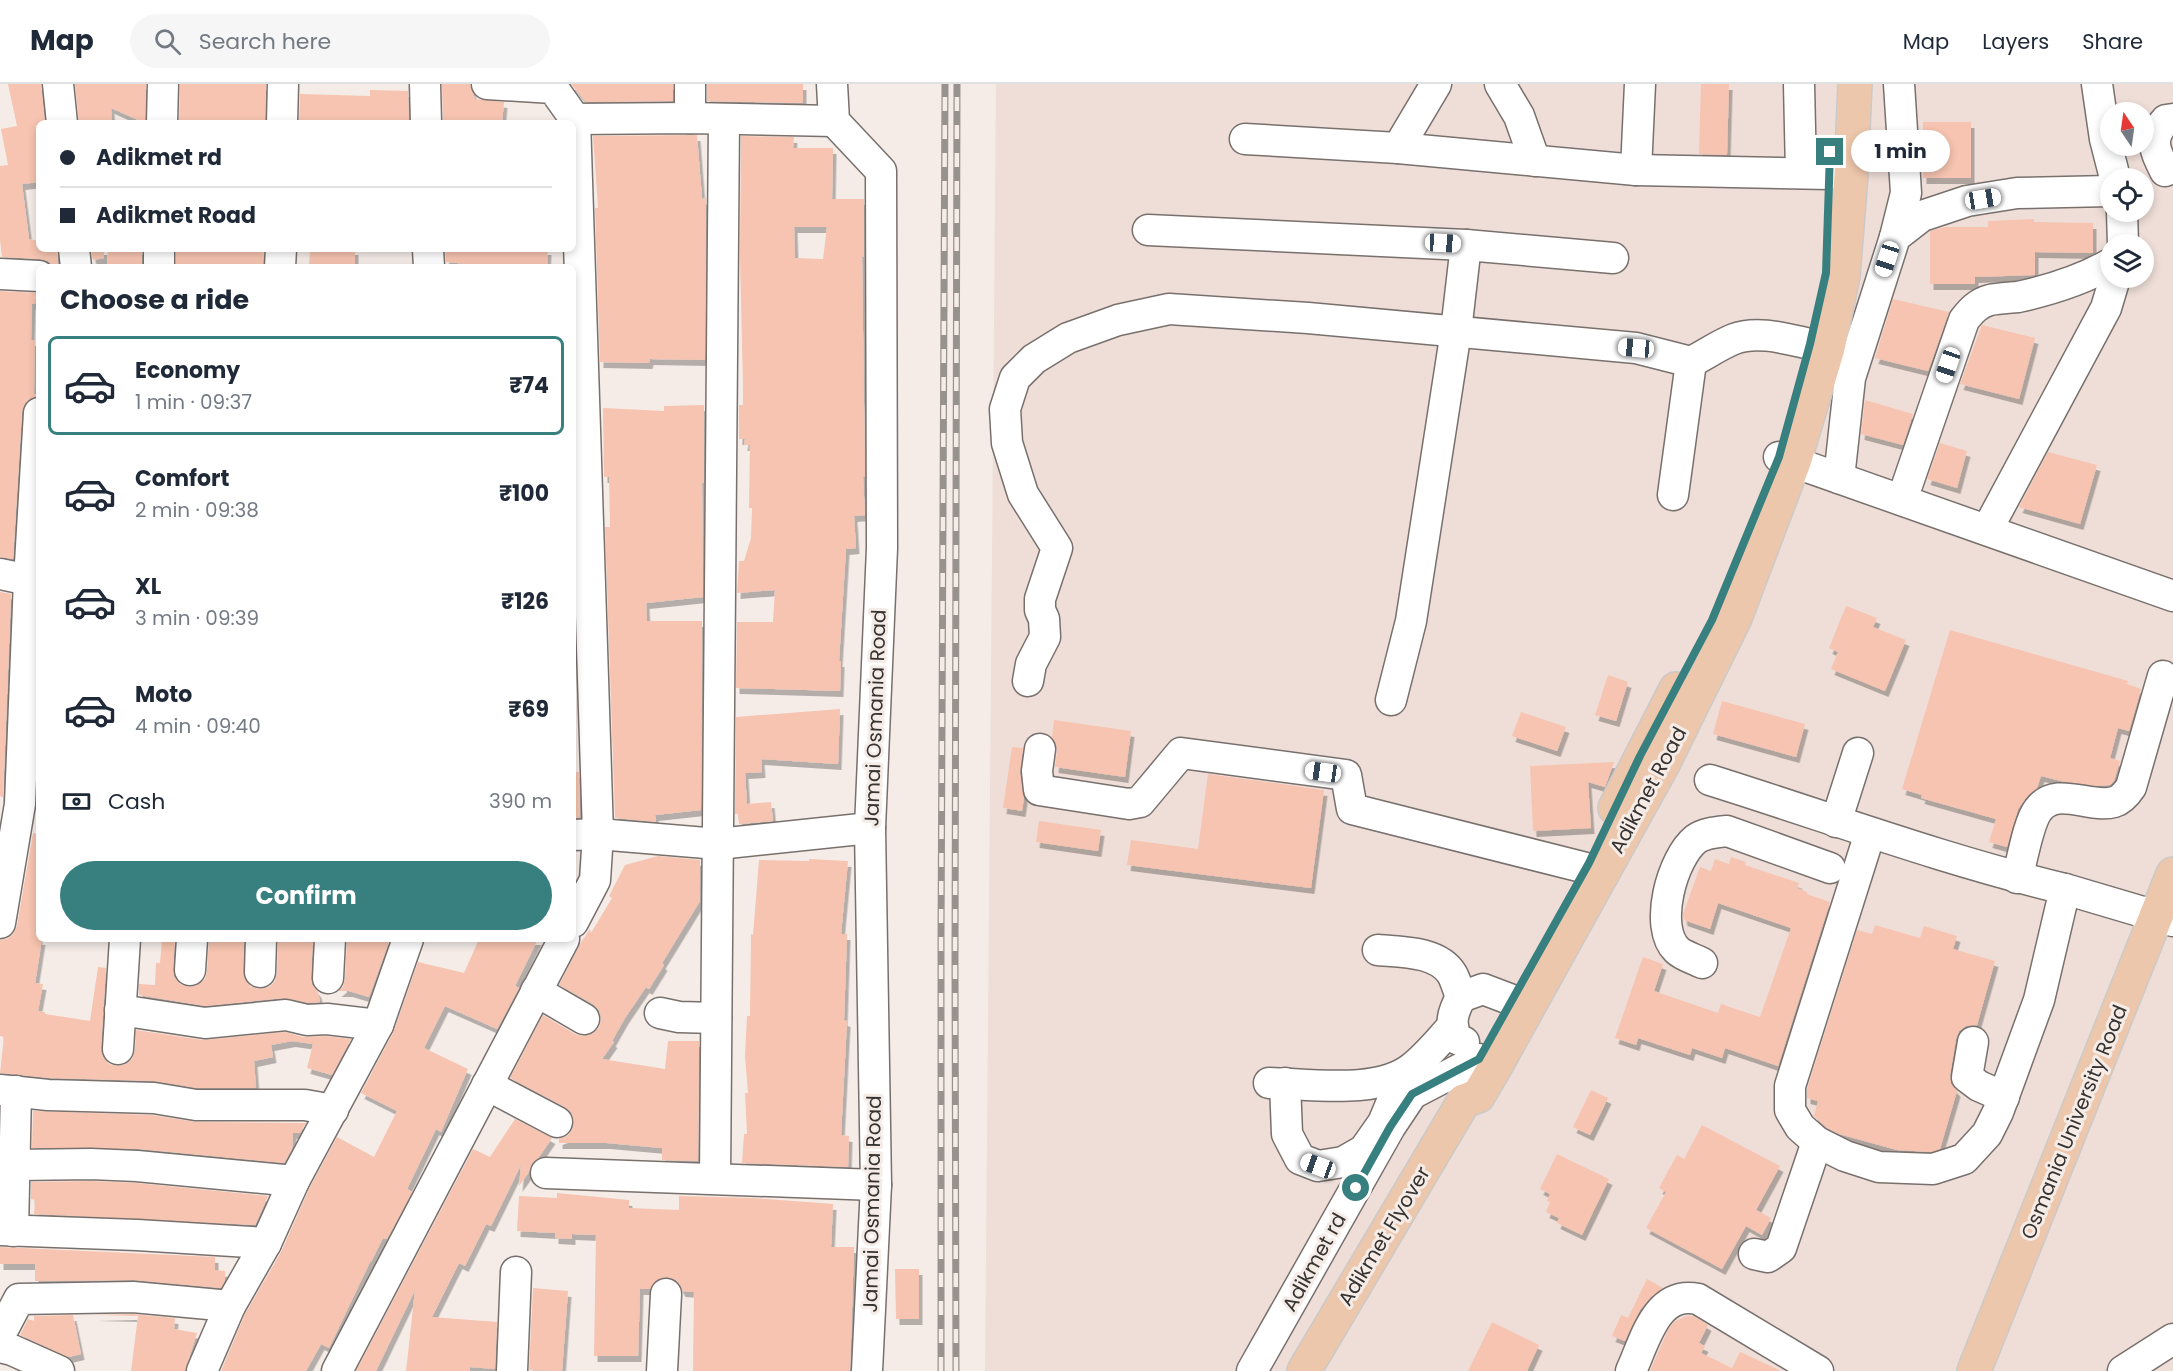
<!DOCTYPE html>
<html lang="en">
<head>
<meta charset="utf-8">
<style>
	body { margin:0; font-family:Poppins,sans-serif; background:#f6f6f7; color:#1f2937; height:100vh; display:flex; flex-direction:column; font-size:22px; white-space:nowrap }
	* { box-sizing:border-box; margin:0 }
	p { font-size:20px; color:#747a83 }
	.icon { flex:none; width:33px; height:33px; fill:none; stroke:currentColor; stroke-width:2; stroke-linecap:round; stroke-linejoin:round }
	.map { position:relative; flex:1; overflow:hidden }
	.panel { position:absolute; left:36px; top:180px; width:540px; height:678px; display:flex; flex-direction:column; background:#fff; border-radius:9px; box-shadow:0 3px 9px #0003 }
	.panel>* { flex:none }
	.top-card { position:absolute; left:36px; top:36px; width:540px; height:132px; border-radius:9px; box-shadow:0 3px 9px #0003; display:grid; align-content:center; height:132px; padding:0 24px; background:#fff }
	.needle { width:39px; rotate:347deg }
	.fabs { position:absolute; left:2100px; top:18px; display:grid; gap:12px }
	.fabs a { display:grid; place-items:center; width:54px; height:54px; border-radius:50%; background:#fff; box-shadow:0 3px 9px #0003; font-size:30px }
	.end { position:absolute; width:27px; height:27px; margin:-14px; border:8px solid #38807f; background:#fff; box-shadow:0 0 0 3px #fff }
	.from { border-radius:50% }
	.bubble { position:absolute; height:42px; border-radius:21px; background:#fff; box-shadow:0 3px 9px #0003; font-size:20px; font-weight:700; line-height:42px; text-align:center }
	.car { position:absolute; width:18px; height:36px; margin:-18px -9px; border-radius:8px; box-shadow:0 0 4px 2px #0007; background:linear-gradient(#fff 24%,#345 0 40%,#fff 0 76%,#345 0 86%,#fff 0) }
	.top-card b { display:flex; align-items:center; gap:21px; height:57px; font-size:22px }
	.top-card b+b { border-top:2px solid #e0e1e3 }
	.top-card i { width:15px; height:15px; background:#1f2937 }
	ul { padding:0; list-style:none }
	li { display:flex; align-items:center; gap:18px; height:99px; margin:0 12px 9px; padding:0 12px; border:3px solid transparent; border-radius:9px }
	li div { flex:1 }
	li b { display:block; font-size:22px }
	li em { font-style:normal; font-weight:700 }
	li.active { border-color:#38807f }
	li>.icon { width:54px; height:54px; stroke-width:1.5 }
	h2 { padding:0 24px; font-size:27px; line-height:72px }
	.pay { display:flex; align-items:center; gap:15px; height:66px; padding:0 24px; font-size:22px }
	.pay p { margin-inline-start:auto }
	.cta { display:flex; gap:12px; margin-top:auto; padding:12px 24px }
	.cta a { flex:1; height:69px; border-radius:36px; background:#38807f; color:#fff; font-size:24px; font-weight:700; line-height:69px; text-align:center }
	header { display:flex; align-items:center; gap:36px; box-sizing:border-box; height:84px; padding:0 30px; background:#fff; border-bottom:2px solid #e0e1e3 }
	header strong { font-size:28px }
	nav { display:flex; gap:33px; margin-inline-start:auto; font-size:21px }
	.search { width:420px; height:54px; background:#f6f6f7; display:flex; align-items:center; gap:15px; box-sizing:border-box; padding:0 21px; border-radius:33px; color:#747a83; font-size:22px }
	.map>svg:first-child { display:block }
	.built { fill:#efded8; fill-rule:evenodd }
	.building { fill:#f6c4b0; fill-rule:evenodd; filter:url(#shadow) }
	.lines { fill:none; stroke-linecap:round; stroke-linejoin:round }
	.minor-casing { stroke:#78706d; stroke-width:33 }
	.major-casing { stroke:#cbcac9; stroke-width:36 }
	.minor { stroke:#fff; stroke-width:30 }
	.major { stroke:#edc7ac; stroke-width:33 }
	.rail-casing { stroke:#98928f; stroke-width:7 }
	.rail { stroke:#f5ece8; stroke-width:4.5; stroke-dasharray:14; stroke-linecap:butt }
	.route { stroke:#38807f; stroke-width:8 }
	.labels { text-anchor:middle; stroke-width:6; stroke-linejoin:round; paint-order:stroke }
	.street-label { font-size:20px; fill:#363331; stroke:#f5ece8 }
</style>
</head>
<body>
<header>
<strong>Map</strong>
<div class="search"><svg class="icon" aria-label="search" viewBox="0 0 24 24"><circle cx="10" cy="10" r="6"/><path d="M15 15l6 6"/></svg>Search here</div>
<nav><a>Map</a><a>Layers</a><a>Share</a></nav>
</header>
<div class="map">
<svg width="2173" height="1287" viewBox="0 0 2173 1287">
	<defs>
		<filter id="shadow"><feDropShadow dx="3.5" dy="6" stdDeviation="0" flood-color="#0004"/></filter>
	</defs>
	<rect width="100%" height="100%" fill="#f5ece8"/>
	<path class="built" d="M996 0H2173V1287H985ZM2110 28H2144V62H2110ZM2110 94H2144V128H2110ZM2110 160H2144V194H2110Z"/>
	<g class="building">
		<path d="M8 0H41L45 39H39V98L22 100 29 155 39 157V165H57L58 181 53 182 48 177 40 175 2 173 0 156V82L8 81 1 45 17 42Z"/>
		<path d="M75 0H146L145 39 111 24 112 39H79Z"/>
		<path d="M180 0H266L265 39H179Z"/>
		<path d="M442 0H470L475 15 504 18 502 39H443Z"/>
		<path d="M571 0H673V17L586 18Z"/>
		<path d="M707 0H803V19L707 17Z"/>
		<path d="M1701 0H1729L1727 71 1699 70Z"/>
		<path d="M370 6 408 7 409 39H299L300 10 370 12Z"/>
		<rect x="1923" y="38" width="48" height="56"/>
		<path d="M697 51 702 115 706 114 705 276 650 275 649 279 600 278 595 124H598L593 52Z"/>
		<path d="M741 52 794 53 793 64H833L832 115H864V173H862L865 393H863L865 431 854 432 856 464 846 465 839 577H841L840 607 736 604 737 538H773L775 506 737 509 739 477H744L751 454 752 424H749L750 361H744L745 355H739V321H743V303L740 172ZM794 143H827L823 175 795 174Z"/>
		<path d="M2034 135V138L2093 139V169L2035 168V191L1975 193V200H1930V147L1945 143H1988V137Z"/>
		<path d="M91 165H104V174L93 176Z"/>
		<path d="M108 165H142V181H107Z"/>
		<path d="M176 165H264L263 183H220V181L176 180Z"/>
		<path d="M310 165H355V183H309Z"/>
		<path d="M445 165H548L547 183 490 180 489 182 446 178Z"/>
		<path d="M0 207 39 209V218L32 220 31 256H35L34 310H37V312L31 314 25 319 22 328 13 475 0 473Z"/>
		<path d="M1893 215 1949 228 1928 287 1875 274Z"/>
		<path d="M1982 241 2035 254 2019 315 1960 300Z"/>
		<path d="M1865 316 1913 330 1903 361 1861 350Z"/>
		<path d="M704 321V399H702L703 513 646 519 647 537H702L701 726 655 731 656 738 615 734 605 443H610L609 393H604L603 324 664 327V322Z"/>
		<path d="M1940 359 1967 367 1957 404 1927 395Z"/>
		<path d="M2048 368 2097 381 2080 440 2019 423Z"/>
		<path d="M0 508 11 510 3 713 0 712Z"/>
		<path d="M1846 522 1877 534 1873 543 1906 556 1885 607 1831 585 1838 568 1829 564Z"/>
		<path d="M1950 546 2128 597 2127 600 2141 605 2129 647 2118 644 2110 674 2120 677 2114 697 2110 701 2096 702 2061 697 2041 692 2037 704 2026 714 2018 725 2007 763 1989 758 1996 735 1921 714 1922 711 1902 705Z"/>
		<path d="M1608 591 1628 598 1616 637 1595 631Z"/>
		<path d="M1722 617 1805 640 1796 673 1713 650Z"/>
		<path d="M840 625 838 680 761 675 762 688 745 689 747 720 771 718 773 737 739 740 738 730H735L736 633Z"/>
		<path d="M1521 628 1566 643 1557 667 1512 652Z"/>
		<path d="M1054 636 1131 647 1125 693 1055 683 1057 667 1056 659 1052 653Z"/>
		<path d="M1012 663 1023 664 1020 689 1024 714 1022 727 1003 724Z"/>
		<path d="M1614 678 1605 703 1588 698 1591 744 1533 747 1530 682Z"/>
		<path d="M573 688H579L580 733 573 734Z"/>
		<path d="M1208 690 1324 706 1311 804 1127 781 1131 756 1198 765Z"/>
		<path d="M1039 737 1101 746 1098 767 1036 758Z"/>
		<path d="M33 749 39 750V855H42L35 899 43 900 38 927 45 928V930L90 937 98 883 106 884 101 964 103 973 109 980 117 982 126 980 132 975 135 966 136 946 203 956 285 948 303 953 326 952 351 955 332 991 307 984 313 960 292 957 271 961 273 973 254 977 256 1004H197L154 997 49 994 0 989 4 953 0 952V856L7 855 13 850 17 842Z"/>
		<path d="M658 772 700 776V817L662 879 664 881 649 905 646 903 625 934 612 957 614 958 602 975 665 985 668 957H699L698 1077 662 1076V1064L607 1059H559V1055L567 1052 572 1046 574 1037 571 1028 565 1023 510 994 543 931 575 950 583 952 592 950 599 944 601 936 599 926 593 920 559 901 580 860 590 845 591 849 612 814 609 812 625 781Z"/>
		<path d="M1731 773 1746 778 1745 781 1799 799 1797 804 1807 808V810L1830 818 1778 982 1725 964 1722 974 1692 964 1690 971 1638 954 1636 961 1615 954 1643 873 1663 880 1654 907 1718 929 1721 920 1760 933 1791 844 1718 819 1710 845 1684 836 1683 830 1700 783 1711 787 1715 775 1729 780Z"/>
		<path d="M809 775 848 777 841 850H847L844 936 847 937 841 1051 849 1052 848 1083 742 1079 744 1050H747L745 1009H748L745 972 747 932H750L751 850 753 851 759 776 809 777Z"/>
		<path d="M1875 841 1920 854 1924 842 1957 852 1953 865 1995 877 1977 941 1966 942 1959 947 1956 955 1950 991 1951 1000 1957 1007 1940 1065 1931 1068 1897 1066 1839 1050 1827 1044 1814 1032 1818 1017 1807 1014V1005L1857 846 1872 850Z"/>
		<path d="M162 855H175L173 885 174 893 180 900 189 903 198 901 205 895 207 887 209 855H244L243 887 245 896 251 903 260 905 269 903 275 897 277 889 278 855H313L311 894 312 901 318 908 320 918 309 919 284 914 205 922 139 911V900L155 901 156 879H160Z"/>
		<path d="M347 855H390L369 913 349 907H338L343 903 345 895Z"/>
		<path d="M479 855H538L515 902 519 904 497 945 445 922 424 964 468 985 441 1048 436 1045 407 1105 412 1108 387 1155 383 1154 371 1178H370L329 1264 321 1260 306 1287H221L245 1230 281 1168 309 1105 337 1053 374 1073 397 1027 361 1009 393 949 418 878 464 889Z"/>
		<path d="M1591 1006 1608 1014 1590 1051 1573 1043Z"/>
		<path d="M33 1027 152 1031 196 1038 306 1039 300 1049H293L292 1065 284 1079 138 1065 32 1064Z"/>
		<path d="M515 1035 552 1054 539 1073 532 1079 529 1088 519 1102 521 1081 491 1142 486 1140 465 1182 459 1179 432 1233 497 1238 495 1285 470 1283V1287H406L415 1206 376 1287H356L473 1065 490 1073Z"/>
		<path d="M1702 1041 1780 1082 1756 1126 1771 1134 1762 1151 1746 1142 1722 1185 1646 1144 1666 1108 1659 1104 1667 1089 1677 1071 1684 1075Z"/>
		<path d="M1557 1070 1609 1095 1582 1151 1557 1139 1559 1134 1546 1128 1550 1118 1547 1117 1550 1110 1540 1105Z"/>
		<path d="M91 1097 136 1099 268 1112 255 1141 34 1130 35 1116 31 1115V1098Z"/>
		<path d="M557 1109 629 1116V1124L679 1126V1112L753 1114 833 1120 831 1163H854L850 1287H693L694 1208 682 1207 676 1196 667 1193 658 1195 650 1205H640L638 1272H594L596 1151 572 1150V1155L555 1154V1149L517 1147 519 1112 557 1114Z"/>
		<path d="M0 1163 215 1173V1186L225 1187V1196L221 1204 133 1196 35 1197V1180H0Z"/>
		<path d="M895 1185H919V1235H896Z"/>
		<path d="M1647 1195 1663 1204 1651 1213 1640 1226 1625 1257 1612 1252 1621 1231 1628 1234Z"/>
		<path d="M533 1204 568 1207 562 1287 529 1286Z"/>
		<path d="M132 1230 175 1234 174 1245 197 1249 185 1287H131L138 1232 93 1231Z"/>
		<path d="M73 1231 81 1270 68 1273 20 1251 28 1235 34 1237V1232Z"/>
		<path d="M1686 1232H1693L1708 1241 1699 1259 1705 1262 1701 1269 1732 1284 1740 1268 1781 1287H1650L1668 1246 1674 1238Z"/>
		<path d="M1492 1238 1539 1261 1527 1287H1468Z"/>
	</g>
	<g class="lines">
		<g class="minor-casing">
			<g id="minor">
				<path d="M58 0 62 39"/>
				<path d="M425 0 426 39"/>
				<path d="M487 0 553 4 575 35 690 34 834 37"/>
				<path d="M690 0V34"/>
				<path d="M832 0 834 37 881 87 882 464 870 744 876 1101 867 1287"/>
				<path d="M1500 0 1519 32 1535 77"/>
				<path d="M1799 0 1801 89"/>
				<path d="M2097 0 2105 55 2115 94"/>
				<path d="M162 39 163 0"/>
				<path d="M282 39 283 0"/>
				<path d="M1245 55 1398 64 1636 86 1829 90"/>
				<path d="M1398 64 1436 0"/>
				<path d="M1636 86 1640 0"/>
				<path d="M2165 87C2155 66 2148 55 2166 36L2173 35"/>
				<path d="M2122 128 2123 160"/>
				<path d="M1148 146 1466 161 1613 174"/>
				<path d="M1895 153 1906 109 1899 0"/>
				<path d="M74 165 76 183"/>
				<path d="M428 165 429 183"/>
				<path d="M159 183V165"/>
				<path d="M280 183 281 165"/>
				<path d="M0 190 39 192"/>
				<path d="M1779 373 2173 512"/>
				<path d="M1839 394 1850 294 1895 153 1922 132 1967 117 2017 109 2110 107"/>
				<path d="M1673 411 1691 278"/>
				<path d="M1902 416 1964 236C1971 227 1978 219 1990 216 1999 214 2008 214 2018 213 2050 206 2082 196 2110 180"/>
				<path d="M1987 446 2106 224 2115 194"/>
				<path d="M0 490 29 496"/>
				<path d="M1028 597 1031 580 1045 553 1044 535 1040 526V515L1057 464 1023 410 1007 359 1005 325 1015 294 1034 275 1068 254 1118 236 1169 225 1308 234 1636 264 1691 278C1705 271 1719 261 1734 255 1757 246 1787 255 1810 260"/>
				<path d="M1391 616 1411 537 1456 247 1466 161"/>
				<path d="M1040 665 1037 687 1039 706 1129 720 1140 718 1181 669 1346 691 1352 725 1586 784 1603 791"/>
				<path d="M1710 696C1828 733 1944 776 2065 805L2039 916 1998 1028 1987 1050 1964 1075 1933 1085 1879 1083 1845 1072 1817 1058 1800 1043 1790 1026V1002L1870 749"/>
				<path d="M1836 738 1858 669"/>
				<path d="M573 751 598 750 718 760 870 744"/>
				<path d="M2017 794C2022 778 2028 739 2038 726 2056 701 2090 725 2114 718 2121 716 2127 709 2131 703L2163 592"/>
				<path d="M2065 805 2173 837"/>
				<path d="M573 838 595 796 598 750 575 35"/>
				<path d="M0 839 20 720 29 496 39 329"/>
				<path d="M1378 866C1401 868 1438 867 1452 890 1456 897 1458 906 1461 913"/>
				<path d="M1702 879C1695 875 1683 872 1677 866 1653 843 1672 774 1696 755 1704 749 1718 748 1727 747L1830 784"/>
				<path d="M190 886 192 855"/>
				<path d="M260 888 261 855"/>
				<path d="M328 894 330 855"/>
				<path d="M536 907 584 935"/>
				<path d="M120 926 205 939 286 931 307 936 327 935 378 941"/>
				<path d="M660 929 679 933 716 934"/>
				<path d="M1464 958 1457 955C1449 939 1453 928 1461 913L1483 905 1512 916"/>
				<path d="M1973 958 1967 993 1979 1002 2004 1013"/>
				<path d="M118 965 125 855"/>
				<path d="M1269 999C1311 1000 1379 1011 1413 983 1427 972 1439 957 1451 944"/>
				<path d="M1285 999 1287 1050 1300 1075 1318 1082 1343 1078 1364 1066 1383 1039 1393 1015 1394 995"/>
				<path d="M487 1001 557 1038"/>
				<path d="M0 1006 48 1011 154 1014 196 1021H305L333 1026"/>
				<path d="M16 1081 91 1080 137 1082 294 1097"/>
				<path d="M546 1089 876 1101"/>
				<path d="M715 1094 724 35"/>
				<path d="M0 1146 137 1151 266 1159"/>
				<path d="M13 1147 16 1007"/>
				<path d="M1754 1170 1768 1173 1781 1164 1817 1058"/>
				<path d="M0 1251 19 1215 133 1213 230 1222"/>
				<path d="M0 1263 12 1266 59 1287"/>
				<path d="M202 1287 230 1222 266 1159 294 1097 378 941 408 855"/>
				<path d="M337 1287 564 855"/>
				<path d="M512 1287 516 1188"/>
				<path d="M662 1287 666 1210"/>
				<path d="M1252 1287 1390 1043 1412 1010 1479 975"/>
				<path d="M1631 1287C1645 1257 1656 1206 1698 1215L1818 1287"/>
				<path d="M2123 1287 2173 1255"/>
			</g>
		</g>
		<g class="major-casing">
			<g id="major">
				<path d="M1615 724 1676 605"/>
				<path d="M1464 1017 1478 1012 1494 985 1663 680 1735 534 1794 378 1828 264 1843 192 1851 91 1855 0"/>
				<path d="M1304 1287 1464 1017"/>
				<path d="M1974 1287 2173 790"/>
			</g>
		</g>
		<use href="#minor" class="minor"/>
		<use href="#major" class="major"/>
		<g class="rail-casing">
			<g id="rail">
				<path d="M941 1287V854L945 0"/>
				<path d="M956 1287 955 877 957 0"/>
			</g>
		</g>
		<use href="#rail" class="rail"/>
	</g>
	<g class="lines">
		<path class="route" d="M1356 1104 1390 1043 1412 1010 1479 975 1589 779 1640 672 1712 536 1779 373 1810 260 1826 189 1830 68"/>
	</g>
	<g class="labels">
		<g class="street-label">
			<text transform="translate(875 634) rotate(-88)" y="7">Jamai Osmania Road</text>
			<text transform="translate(1648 706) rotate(-62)" y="7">Adikmet Road</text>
			<text transform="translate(2074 1038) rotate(-68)" y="7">Osmania University Road</text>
			<text transform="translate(872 1120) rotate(-89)" y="7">Jamai Osmania Road</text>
			<text transform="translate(1384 1152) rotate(-59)" y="7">Adikmet Flyover</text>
			<text transform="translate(1314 1178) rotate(-61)" y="7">Adikmet rd</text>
		</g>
	</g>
</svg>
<div class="fabs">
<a><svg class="needle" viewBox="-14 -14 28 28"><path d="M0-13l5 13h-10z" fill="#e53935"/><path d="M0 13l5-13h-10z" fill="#747a83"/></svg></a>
<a><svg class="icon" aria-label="locate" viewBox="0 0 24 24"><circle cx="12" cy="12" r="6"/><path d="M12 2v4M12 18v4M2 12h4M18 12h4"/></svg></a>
<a><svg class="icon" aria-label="layers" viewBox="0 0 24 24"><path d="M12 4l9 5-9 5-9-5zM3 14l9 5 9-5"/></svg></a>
</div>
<i class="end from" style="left:1356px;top:1104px"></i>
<i class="end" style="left:1830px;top:68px"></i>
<div class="bubble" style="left:1851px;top:46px;width:99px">1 min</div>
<i class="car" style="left:1983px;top:115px;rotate:81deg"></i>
<i class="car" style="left:1443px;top:159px;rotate:93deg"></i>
<i class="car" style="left:1887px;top:175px;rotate:198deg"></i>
<i class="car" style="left:1636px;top:264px;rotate:275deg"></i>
<i class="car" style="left:1948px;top:281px;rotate:199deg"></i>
<i class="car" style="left:1323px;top:688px;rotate:278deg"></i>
<i class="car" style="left:1318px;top:1082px;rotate:290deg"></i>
<div class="top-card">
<b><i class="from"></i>Adikmet rd</b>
<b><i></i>Adikmet Road</b>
</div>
<section class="panel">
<h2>Choose a ride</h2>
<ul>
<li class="active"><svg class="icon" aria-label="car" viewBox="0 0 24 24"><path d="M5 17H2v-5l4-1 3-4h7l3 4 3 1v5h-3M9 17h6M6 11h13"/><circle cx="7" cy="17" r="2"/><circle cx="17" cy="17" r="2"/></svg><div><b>Economy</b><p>1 min · 09:37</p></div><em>₹74</em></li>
<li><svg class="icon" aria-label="car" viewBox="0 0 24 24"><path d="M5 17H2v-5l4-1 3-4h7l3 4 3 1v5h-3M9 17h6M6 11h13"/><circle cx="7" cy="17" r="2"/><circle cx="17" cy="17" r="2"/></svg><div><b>Comfort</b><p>2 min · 09:38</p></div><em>₹100</em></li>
<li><svg class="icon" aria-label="car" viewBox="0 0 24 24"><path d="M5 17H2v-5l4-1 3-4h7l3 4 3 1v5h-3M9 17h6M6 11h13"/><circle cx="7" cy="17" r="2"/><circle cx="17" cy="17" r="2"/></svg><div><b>XL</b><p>3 min · 09:39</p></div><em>₹126</em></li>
<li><svg class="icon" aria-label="car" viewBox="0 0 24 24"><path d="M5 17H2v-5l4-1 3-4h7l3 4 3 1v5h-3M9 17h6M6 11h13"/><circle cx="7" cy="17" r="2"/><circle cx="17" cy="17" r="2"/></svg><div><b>Moto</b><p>4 min · 09:40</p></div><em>₹69</em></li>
</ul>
<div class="pay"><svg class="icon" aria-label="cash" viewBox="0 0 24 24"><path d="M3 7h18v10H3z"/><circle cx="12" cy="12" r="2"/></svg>Cash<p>390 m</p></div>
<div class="cta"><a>Confirm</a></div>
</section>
</div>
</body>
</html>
